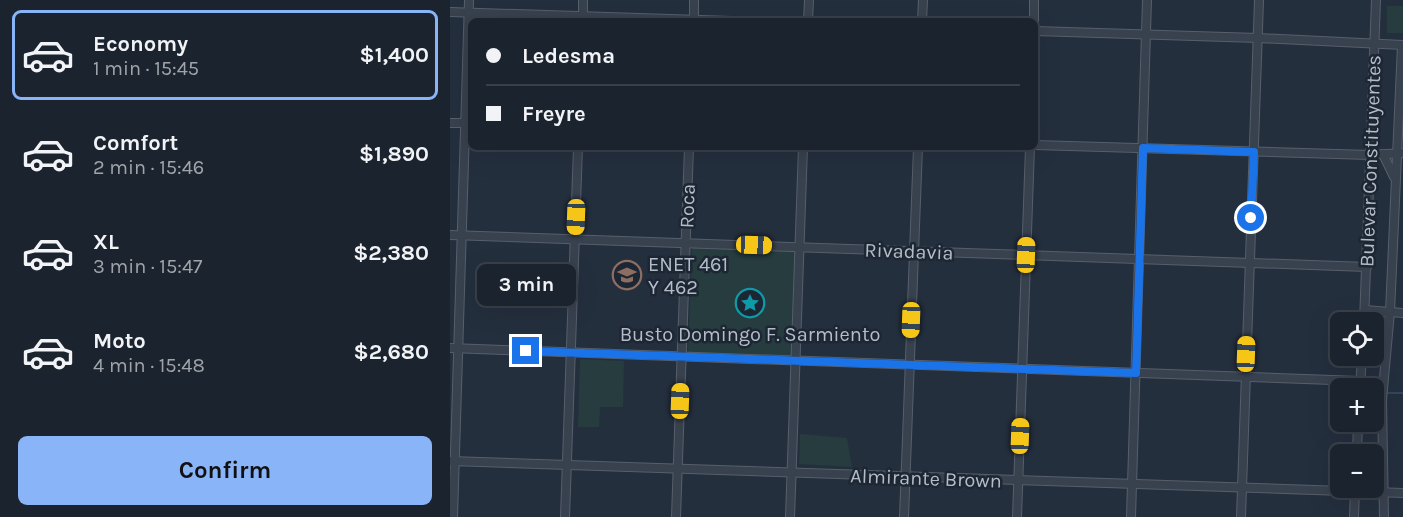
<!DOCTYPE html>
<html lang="en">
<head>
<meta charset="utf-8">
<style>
	body { margin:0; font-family:Karla,sans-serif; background:#282f3a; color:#f1f3f6; height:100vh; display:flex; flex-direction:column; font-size:22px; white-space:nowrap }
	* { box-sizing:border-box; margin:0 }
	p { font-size:20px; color:#a0a4aa }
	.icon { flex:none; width:33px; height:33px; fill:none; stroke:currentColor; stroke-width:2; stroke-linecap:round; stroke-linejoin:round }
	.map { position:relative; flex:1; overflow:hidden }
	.panel { display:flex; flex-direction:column; background:#1b232e; width:450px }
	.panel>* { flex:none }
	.guide { position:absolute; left:18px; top:18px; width:570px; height:132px; border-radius:9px; box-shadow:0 6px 24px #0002,0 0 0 2px #39404a; display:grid; align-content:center; height:132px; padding:0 18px; background:#1b232e }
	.controls { position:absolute; left:880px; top:312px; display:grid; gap:12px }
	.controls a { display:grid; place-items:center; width:54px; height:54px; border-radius:9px; background:#1b232e; box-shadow:0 6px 24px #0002,0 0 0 2px #39404a; font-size:30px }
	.end { position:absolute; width:27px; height:27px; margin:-14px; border:8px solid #1a73e8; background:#fff; box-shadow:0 0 0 3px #fff }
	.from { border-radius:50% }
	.bubble { position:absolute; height:42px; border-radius:9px; background:#1b232e; box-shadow:0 6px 24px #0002,0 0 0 2px #39404a; font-size:20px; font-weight:700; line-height:42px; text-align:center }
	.car { position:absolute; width:18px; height:36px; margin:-18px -9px; border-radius:8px; box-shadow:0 0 4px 2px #0007; background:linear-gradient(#f5c518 24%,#345 0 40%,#f5c518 0 76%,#345 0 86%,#f5c518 0) }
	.guide b { display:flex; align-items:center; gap:21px; height:57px; font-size:22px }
	.guide b+b { border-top:2px solid #39404a }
	.guide i { width:15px; height:15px; background:#f1f3f6 }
	ul { padding:10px 0 0; list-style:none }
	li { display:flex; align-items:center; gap:18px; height:90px; margin:0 12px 9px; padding:0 6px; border:3px solid transparent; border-radius:9px }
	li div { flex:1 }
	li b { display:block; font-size:22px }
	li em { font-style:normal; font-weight:700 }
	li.active { border-color:#8ab4f8 }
	li>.icon { width:54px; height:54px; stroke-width:1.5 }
	.cta { display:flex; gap:12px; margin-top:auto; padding:12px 18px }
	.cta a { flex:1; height:69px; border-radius:9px; background:#8ab4f8; color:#111; font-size:24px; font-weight:700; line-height:69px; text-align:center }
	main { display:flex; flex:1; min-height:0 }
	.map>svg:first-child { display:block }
	.green { fill:#263c3f }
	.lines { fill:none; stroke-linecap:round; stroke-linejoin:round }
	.stream { stroke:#394c67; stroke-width:1.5 }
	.minor-casing { stroke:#565f6c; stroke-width:10 }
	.minor { stroke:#38414e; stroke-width:8 }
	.route { stroke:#1a73e8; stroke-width:8 }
	.labels { text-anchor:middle; stroke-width:5; stroke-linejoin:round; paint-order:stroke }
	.street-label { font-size:20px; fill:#b4bcc9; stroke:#1d2633 }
	.poi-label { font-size:20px; fill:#b4bcc9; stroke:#1d2633; text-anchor:start }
</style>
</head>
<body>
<main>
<section class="panel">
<ul>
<li class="active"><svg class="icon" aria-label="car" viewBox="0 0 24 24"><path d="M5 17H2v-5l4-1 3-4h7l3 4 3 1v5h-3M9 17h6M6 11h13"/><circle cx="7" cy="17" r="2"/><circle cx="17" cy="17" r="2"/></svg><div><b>Economy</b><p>1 min · 15:45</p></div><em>$1,400</em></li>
<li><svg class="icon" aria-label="car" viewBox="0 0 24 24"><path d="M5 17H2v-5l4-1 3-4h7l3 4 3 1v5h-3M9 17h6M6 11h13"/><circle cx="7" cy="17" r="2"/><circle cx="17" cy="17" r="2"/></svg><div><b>Comfort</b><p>2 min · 15:46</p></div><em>$1,890</em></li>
<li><svg class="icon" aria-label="car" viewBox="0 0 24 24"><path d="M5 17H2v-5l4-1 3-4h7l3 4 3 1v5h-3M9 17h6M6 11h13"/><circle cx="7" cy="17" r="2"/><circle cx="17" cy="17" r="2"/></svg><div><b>XL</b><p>3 min · 15:47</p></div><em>$2,380</em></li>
<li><svg class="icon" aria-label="car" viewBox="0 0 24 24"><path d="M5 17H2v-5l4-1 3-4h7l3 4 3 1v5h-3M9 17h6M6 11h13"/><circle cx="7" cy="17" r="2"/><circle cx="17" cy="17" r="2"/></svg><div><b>Moto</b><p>4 min · 15:48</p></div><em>$2,680</em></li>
</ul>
<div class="cta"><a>Confirm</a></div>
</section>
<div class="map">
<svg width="953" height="517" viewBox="0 0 953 517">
	<rect width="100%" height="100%" fill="#242f3e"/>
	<g class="green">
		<rect x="937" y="6" width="16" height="27"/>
		<path d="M242 247 345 252 341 357 238 353Z"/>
		<path d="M130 359 174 361 173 407H150L149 427H128Z"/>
		<path d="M350 434 397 438 402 467 349 464Z"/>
	</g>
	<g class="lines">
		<path class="stream" d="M936 393H953"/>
		<g class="minor-casing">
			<g id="minor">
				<path d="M0 12 282 21"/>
				<path d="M133 20V0"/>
				<path d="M244 21V0"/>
				<path d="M358 21 359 0"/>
				<path d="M472 21 473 0"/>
				<path d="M584 21V0"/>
				<path d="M585 31 808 38 953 45"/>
				<path d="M0 123H20"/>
				<path d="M585 145 920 155 953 153"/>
				<path d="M933 154 944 177"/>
				<path d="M0 235 917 267"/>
				<path d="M915 310 953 313"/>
				<path d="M914 322 926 0"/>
				<path d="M0 348 910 381"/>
				<path d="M910 388 912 356"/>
				<path d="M907 454 908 422"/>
				<path d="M0 461 953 493"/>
				<path d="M3 517 19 0"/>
				<path d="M115 517 128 147"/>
				<path d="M226 517 239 147"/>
				<path d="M340 517 353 147"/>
				<path d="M454 517 468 147"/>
				<path d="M567 517 580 147"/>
				<path d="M681 517 697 0"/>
				<path d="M791 517 809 0"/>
				<path d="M904 517 905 489"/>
				<path d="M934 517 932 400 940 312 952 45"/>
			</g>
		</g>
		<use href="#minor" class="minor"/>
	</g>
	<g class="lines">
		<path class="route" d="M76 351 686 373 693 148 804 152 801 218"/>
	</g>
	<defs>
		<g id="school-ring" transform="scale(1.5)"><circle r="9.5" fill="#1d2633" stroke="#8d6e63" stroke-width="1.5"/><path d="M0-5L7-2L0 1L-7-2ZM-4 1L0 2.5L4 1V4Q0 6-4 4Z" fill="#8d6e63"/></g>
		<g id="sight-ring" transform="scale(1.5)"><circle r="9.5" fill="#1d2633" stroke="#0f9aa8" stroke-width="1.5"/><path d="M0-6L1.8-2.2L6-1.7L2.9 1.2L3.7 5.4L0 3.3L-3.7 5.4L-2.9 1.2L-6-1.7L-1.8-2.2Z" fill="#0f9aa8"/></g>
	</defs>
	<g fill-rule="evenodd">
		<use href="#school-ring" x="177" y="275"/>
		<use href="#sight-ring" x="300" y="303"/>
	</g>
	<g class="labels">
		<g class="street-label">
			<text transform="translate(920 161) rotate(-88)" y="7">Bulevar Constituyentes</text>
			<text transform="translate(237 206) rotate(-88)" y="7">Roca</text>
			<text transform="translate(459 251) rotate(2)" y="7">Rivadavia</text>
			<text transform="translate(476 478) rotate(2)" y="7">Almirante Brown</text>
		</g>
		<g class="poi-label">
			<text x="198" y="271">ENET 461<tspan x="198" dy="23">Y 462</tspan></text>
			<text x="300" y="341" text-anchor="middle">Busto Domingo F. Sarmiento</text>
		</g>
	</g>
</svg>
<div class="controls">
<a><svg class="icon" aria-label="locate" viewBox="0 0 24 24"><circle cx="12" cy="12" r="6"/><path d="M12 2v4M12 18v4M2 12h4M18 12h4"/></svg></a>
<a>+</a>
<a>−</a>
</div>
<i class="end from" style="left:801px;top:218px"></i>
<i class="end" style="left:76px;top:351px"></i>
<div class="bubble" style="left:27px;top:264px;width:99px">3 min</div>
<i class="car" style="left:126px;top:217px;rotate:182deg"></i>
<i class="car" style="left:304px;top:245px;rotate:92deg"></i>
<i class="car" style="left:576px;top:255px;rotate:2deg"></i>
<i class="car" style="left:461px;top:320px;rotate:182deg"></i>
<i class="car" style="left:796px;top:354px;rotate:2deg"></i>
<i class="car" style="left:230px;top:401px;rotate:2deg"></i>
<i class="car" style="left:570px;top:436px;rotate:2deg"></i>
<div class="guide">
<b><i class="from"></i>Ledesma</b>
<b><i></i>Freyre</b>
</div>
</div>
</main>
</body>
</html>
